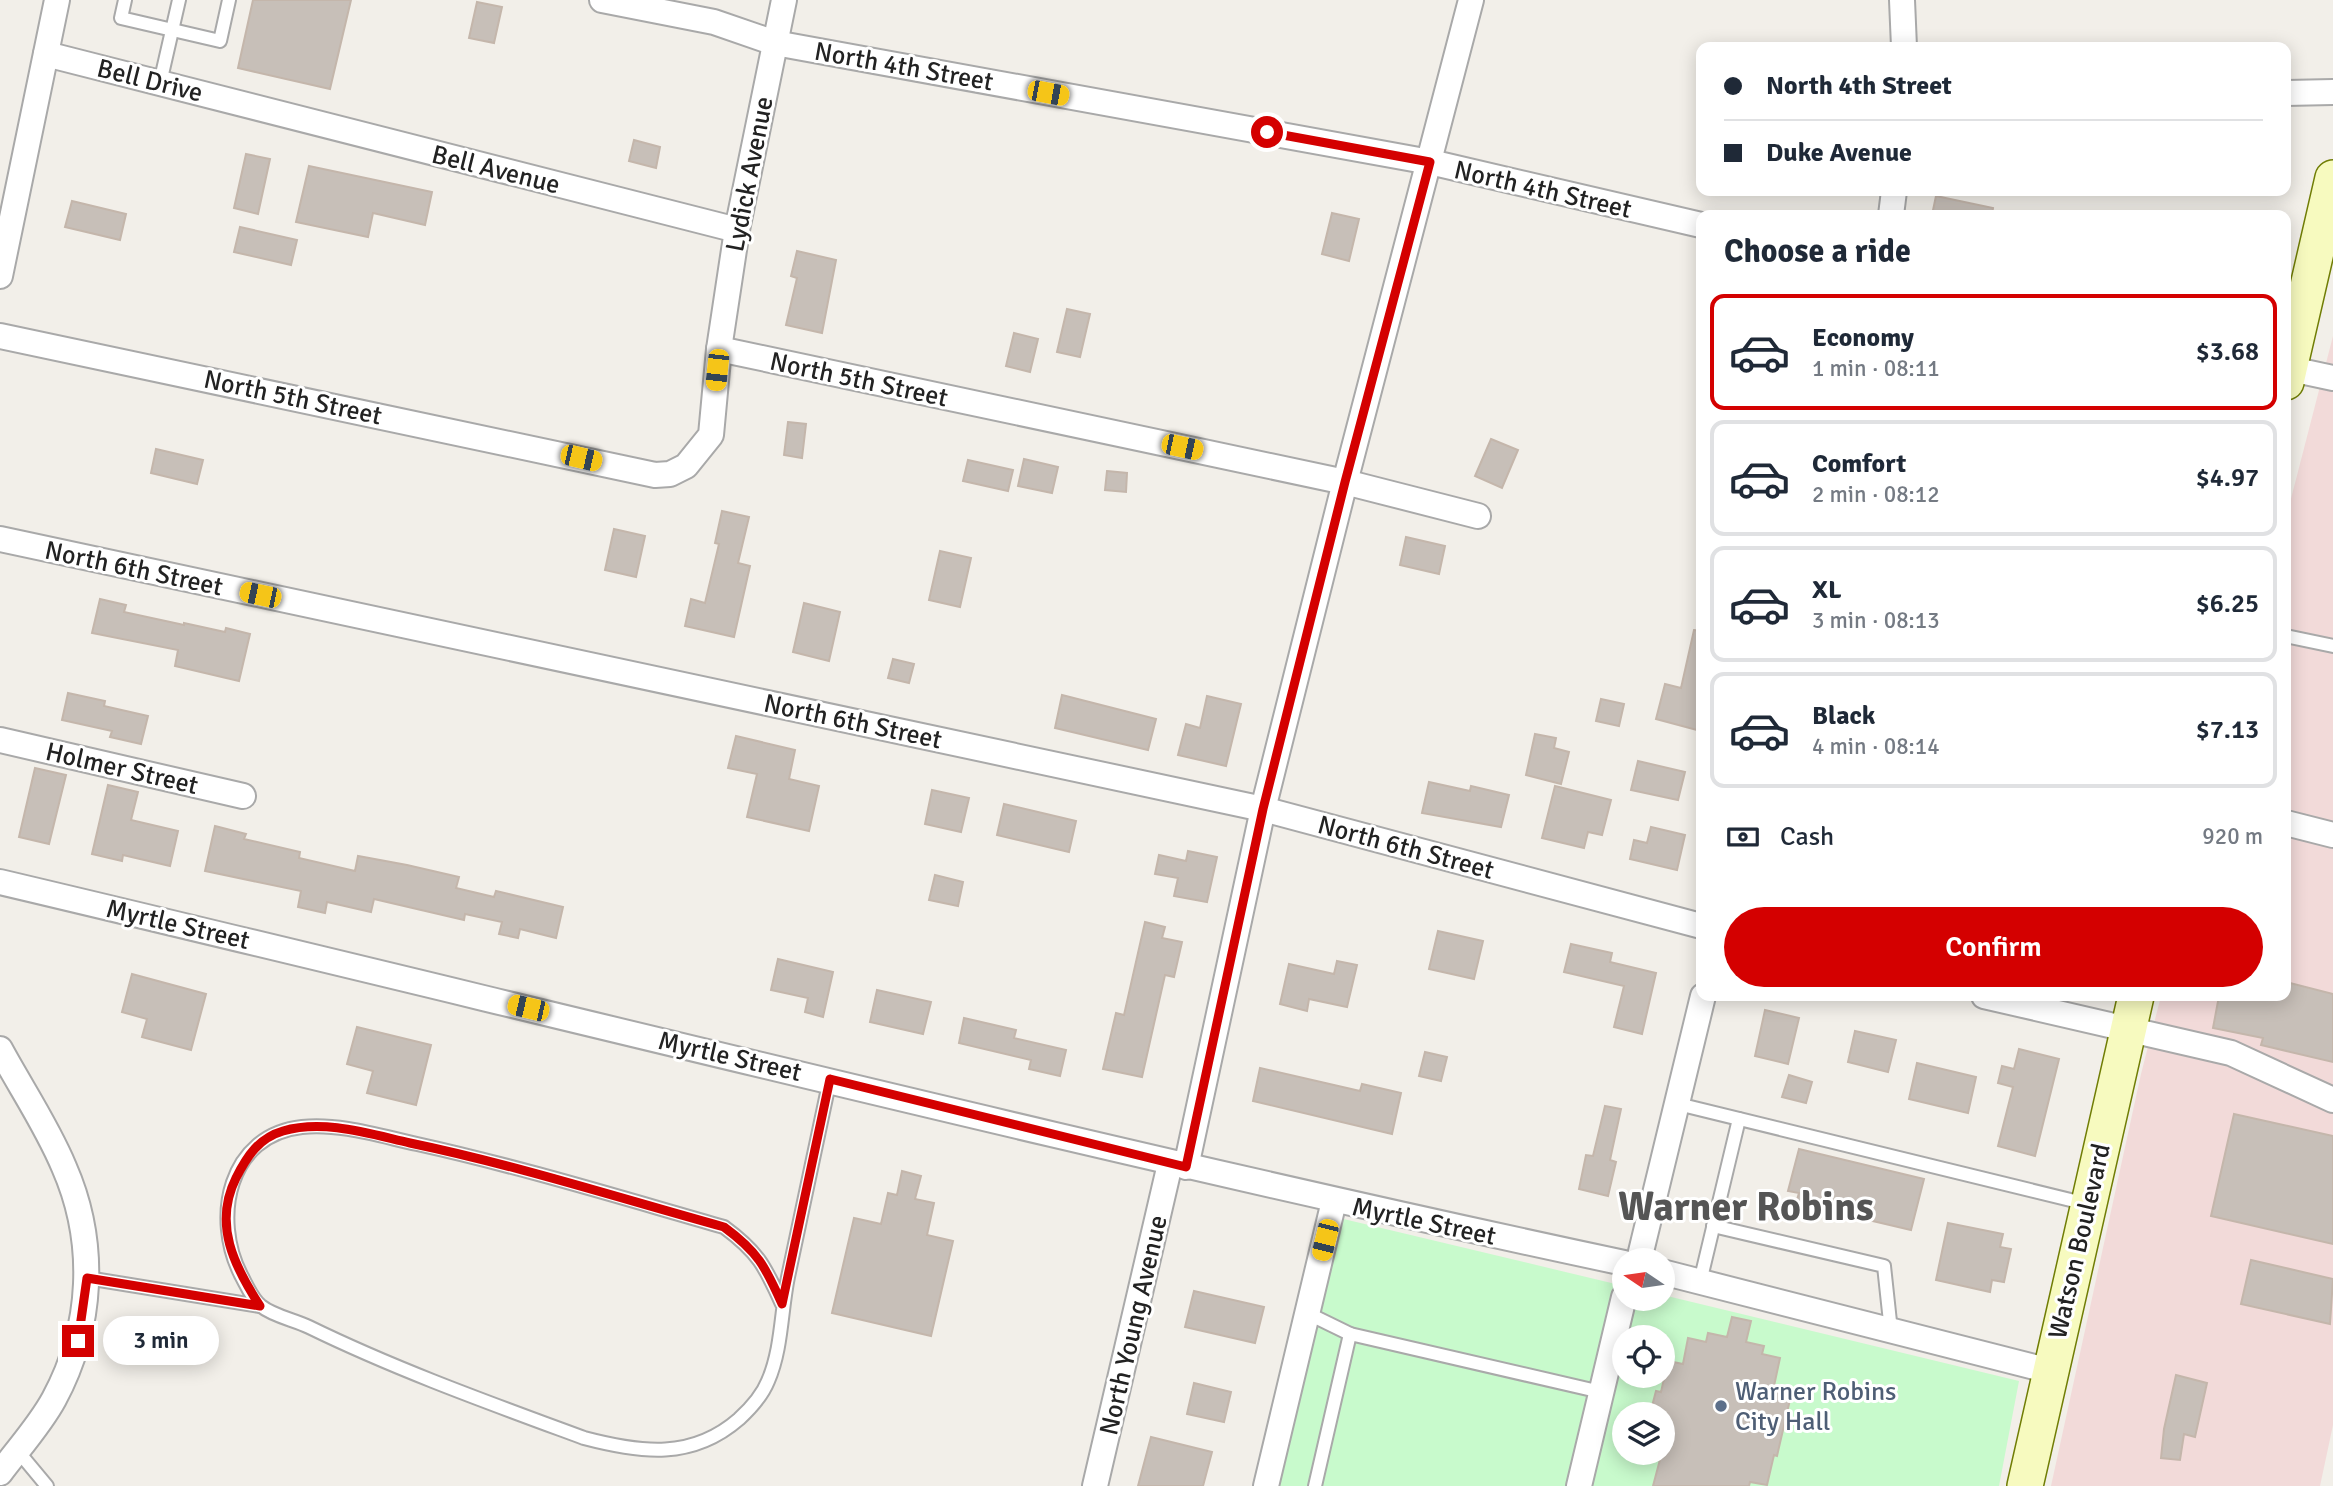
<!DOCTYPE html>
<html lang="en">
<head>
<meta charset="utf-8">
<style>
	body { margin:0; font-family:Signika,sans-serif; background:#f6f6f7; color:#1f2937; height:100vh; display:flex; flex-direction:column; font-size:26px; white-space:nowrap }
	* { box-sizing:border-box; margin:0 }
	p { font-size:23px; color:#747a83 }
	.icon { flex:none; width:38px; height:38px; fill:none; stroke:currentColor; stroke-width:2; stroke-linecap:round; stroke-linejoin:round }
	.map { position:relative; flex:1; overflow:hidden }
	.side { position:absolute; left:1696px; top:210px; width:595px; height:791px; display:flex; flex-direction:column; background:#fff; border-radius:14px; box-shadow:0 4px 18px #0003 }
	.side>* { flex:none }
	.guide { position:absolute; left:1696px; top:42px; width:595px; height:154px; border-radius:14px; box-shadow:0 4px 18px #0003; display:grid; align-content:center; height:154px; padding:0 28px; background:#fff }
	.needle { width:46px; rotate:283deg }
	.tools { position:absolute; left:1612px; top:1248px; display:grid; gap:14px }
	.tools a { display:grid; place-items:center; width:63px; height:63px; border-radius:50%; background:#fff; box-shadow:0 4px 18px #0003; font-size:35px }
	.end { position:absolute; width:32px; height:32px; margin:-16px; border:9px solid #d40000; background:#fff; box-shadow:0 0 0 4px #fff }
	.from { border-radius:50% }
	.bubble { position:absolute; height:49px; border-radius:24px; background:#fff; box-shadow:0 4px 18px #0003; font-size:23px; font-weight:600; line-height:49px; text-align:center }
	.car { position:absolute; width:21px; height:42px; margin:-21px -10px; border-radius:9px; box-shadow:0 0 5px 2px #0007; background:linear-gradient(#f5c518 24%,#345 0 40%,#f5c518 0 76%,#345 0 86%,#f5c518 0) }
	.guide b { display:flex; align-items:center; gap:24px; height:66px; font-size:26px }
	.guide b+b { border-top:2px solid #e0e1e3 }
	.guide i { width:18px; height:18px; background:#1f2937 }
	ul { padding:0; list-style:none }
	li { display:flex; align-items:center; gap:21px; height:116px; margin:0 14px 10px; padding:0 14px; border:4px solid #e0e1e3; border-radius:14px }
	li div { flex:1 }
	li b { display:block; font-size:26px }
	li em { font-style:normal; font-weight:600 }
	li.on { border-color:#d40000 }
	li>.icon { width:63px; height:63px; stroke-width:1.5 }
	h2 { padding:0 28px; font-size:32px; line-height:84px }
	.pay { display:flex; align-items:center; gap:18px; height:77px; padding:0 28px; font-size:26px }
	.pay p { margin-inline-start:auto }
	.action { display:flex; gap:14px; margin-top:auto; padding:14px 28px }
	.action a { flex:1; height:80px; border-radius:42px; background:#d40000; color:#fff; font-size:28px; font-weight:600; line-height:80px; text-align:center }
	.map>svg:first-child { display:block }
	.commercial { fill:#f2dad9 }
	.park { fill:#c8facc; fill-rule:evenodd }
	.building { fill:#c7bfb8; stroke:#c4b6ab; stroke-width:2 }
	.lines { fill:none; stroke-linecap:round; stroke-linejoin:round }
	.lane-casing { stroke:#a9a9a9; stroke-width:16 }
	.street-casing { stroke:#a9a9a9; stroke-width:28 }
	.secondary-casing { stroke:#707d05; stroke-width:38 }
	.lane { stroke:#fff; stroke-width:12 }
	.street { stroke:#fff; stroke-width:24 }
	.secondary { stroke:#f7fabf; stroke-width:35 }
	.route { stroke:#d40000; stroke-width:9 }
	.service-dot { fill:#5c6f8a; stroke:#fff; stroke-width:2.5 }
	.labels { text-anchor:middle; stroke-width:6; stroke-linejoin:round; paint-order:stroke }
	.street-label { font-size:26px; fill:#222; stroke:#fff }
	.service-label { font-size:26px; fill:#4e5e75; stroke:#fff; text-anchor:start }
	.town-label { font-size:40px; font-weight:bold; fill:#555; stroke:#fff }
</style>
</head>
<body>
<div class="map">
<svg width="2333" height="1486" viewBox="0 0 2333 1486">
	<rect width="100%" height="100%" fill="#f2efe9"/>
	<path class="commercial" d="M2333 336V1425L2320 1486H2051L2141 1074 2161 996H2286V518Z"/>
	<path class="park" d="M1331 1216 1624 1286V1298H1662L1663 1295 2019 1381 1999 1486H1268ZM1624 1337H1662V1376H1624ZM1624 1414H1662V1452H1624Z"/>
	<g class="building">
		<path d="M253 0H351L330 89 238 68Z"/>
		<path d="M477 2 502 7 494 43 469 38Z"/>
		<path d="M634 140 660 147 656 168 629 161Z"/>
		<path d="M246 154 270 159 258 214 234 208Z"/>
		<path d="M309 166 432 192 425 225 373 213 368 237 296 222Z"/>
		<path d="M1936 196 1993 208 1992 215H1932Z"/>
		<path d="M72 201 126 214 120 240 65 227Z"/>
		<path d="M1332 213 1359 219 1349 261 1322 254Z"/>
		<path d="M240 227 297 240 291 265 234 252Z"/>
		<path d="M797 251 836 260 822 333 786 325 797 278 791 276Z"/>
		<path d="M1067 309 1090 314 1080 357 1057 352Z"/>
		<path d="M1014 333 1038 339 1030 372 1006 366Z"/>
		<path d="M788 422 806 424 802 458 784 455Z"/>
		<path d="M1491 439 1518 450 1502 488 1475 476Z"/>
		<path d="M156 449 203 460 197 484 151 473Z"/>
		<path d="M1024 459 1058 467 1052 493 1018 486Z"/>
		<path d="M968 460 1013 470 1008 491 963 481Z"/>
		<path d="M1107 471 1127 473 1126 492 1105 490Z"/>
		<path d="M722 511 749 517 738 563 750 566 734 637 685 626 691 599 705 603 719 544 715 543Z"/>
		<path d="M614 529 645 536 636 577 605 570Z"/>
		<path d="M1406 537 1445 546 1439 574 1400 565Z"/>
		<path d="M940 551 971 558 960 607 929 600Z"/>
		<path d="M100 599 126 605 124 612 184 625V623L225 632 226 628 250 634 239 681 175 666 178 650 92 633Z"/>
		<path d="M804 603 840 612 829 661 793 652Z"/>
		<path d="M1694 630 1701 631V716L1697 730 1656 719 1665 684 1681 688Z"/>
		<path d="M893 659 914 664 909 683 888 678Z"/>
		<path d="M68 693 105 701 104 706 148 716 141 744 110 737 112 731 62 720Z"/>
		<path d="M1062 695 1156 719 1148 750 1055 728Z"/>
		<path d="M1207 696 1241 704 1226 766 1178 755 1186 724 1200 728Z"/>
		<path d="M1601 699 1624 704 1619 726 1596 721Z"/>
		<path d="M1535 734 1556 738 1554 748 1569 752 1561 784 1526 775Z"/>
		<path d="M736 736 795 750 789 779 819 786 809 831 747 817 757 774 728 768Z"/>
		<path d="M1638 761 1685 772 1678 800 1631 790Z"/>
		<path d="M35 768 66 775 49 844 19 837Z"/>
		<path d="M1429 782 1470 791 1471 786 1509 795 1501 827 1422 813Z"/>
		<path d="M108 785 138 792 131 820 178 831 170 866 123 855 122 861 92 854Z"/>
		<path d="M1555 786 1611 800 1602 835 1588 832 1584 848 1542 838Z"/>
		<path d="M932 790 969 798 961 832 925 824Z"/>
		<path d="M1004 804 1076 821 1069 852 997 835Z"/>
		<path d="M215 826 246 834 244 839 300 852 299 858 355 871 358 856 407 865 459 877 456 888 494 897 496 891 563 907 556 938 520 929 518 938 499 934 502 922 465 914 464 920 374 899 371 912 327 902 325 913 298 907 301 891 205 871Z"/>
		<path d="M1651 827 1685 835 1677 870 1630 859 1634 840 1647 843Z"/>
		<path d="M1188 851 1217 857 1207 902 1174 896 1178 878 1155 874 1159 855 1186 861Z"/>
		<path d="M935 875 963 882 958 906 929 900Z"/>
		<path d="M1145 922 1165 927 1162 938 1182 942 1174 977 1165 975 1142 1077 1103 1069 1116 1013 1124 1015Z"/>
		<path d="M1438 931 1483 941 1474 979 1429 969Z"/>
		<path d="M1571 944 1612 953 1610 962 1656 973 1642 1034 1614 1027 1624 986 1564 972Z"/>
		<path d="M778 959 833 972 823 1017 805 1012 808 998 771 990Z"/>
		<path d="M1337 961 1357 965 1347 1007 1309 999 1307 1011 1280 1004 1289 964 1334 974Z"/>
		<path d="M132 974 206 994 191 1050 142 1037 147 1019 122 1012Z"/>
		<path d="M2286 982 2333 994V1062L2261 1045 2263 1038 2213 1028 2219 996H2286Z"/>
		<path d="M877 990 931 1002 923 1034 870 1022Z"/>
		<path d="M1765 1010 1799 1018 1788 1064 1755 1056Z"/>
		<path d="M964 1018 1016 1030 1014 1038 1066 1050 1060 1076 1029 1069 1031 1060 959 1043Z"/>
		<path d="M357 1027 431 1045 416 1105 367 1093 373 1071 347 1064Z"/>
		<path d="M1855 1031 1896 1040 1888 1072 1848 1062Z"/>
		<path d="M2019 1049 2059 1059 2035 1156 1998 1146 2013 1087 1998 1083 2002 1066 2014 1069Z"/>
		<path d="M1425 1052 1447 1057 1441 1081 1419 1076Z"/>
		<path d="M1917 1063 1976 1077 1968 1113 1909 1099Z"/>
		<path d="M1260 1068 1360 1091 1362 1084 1401 1093 1392 1134 1253 1101Z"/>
		<path d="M1789 1075 1812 1082 1806 1103 1782 1097Z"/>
		<path d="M1605 1106 1621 1109 1610 1160 1616 1162 1608 1196 1579 1189 1586 1155 1593 1156Z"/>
		<path d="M2234 1114 2333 1136V1244L2211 1216Z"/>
		<path d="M1799 1149 1924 1179 1911 1230 1796 1203 1799 1193 1788 1191Z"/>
		<path d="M902 1171 921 1176 915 1199 934 1203 927 1235 953 1241 931 1336 832 1313 854 1218 881 1224 888 1193 897 1195Z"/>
		<path d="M1948 1223 2003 1234 2000 1247 2011 1249 2004 1282 1992 1280 1990 1292 1936 1280Z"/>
		<path d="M2251 1260 2333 1279 2330 1324 2241 1304Z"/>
		<path d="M1194 1291 1264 1307 1255 1343 1185 1327Z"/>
		<path d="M1732 1317 1751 1321 1746 1342 1764 1346 1762 1354 1780 1358 1774 1386 1792 1391 1777 1456 1774 1455 1767 1485 1750 1482 1749 1486H1653L1662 1452V1414H1650L1656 1391 1661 1392 1668 1361 1683 1364 1688 1338 1706 1342 1708 1333 1727 1337Z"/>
		<path d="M2176 1375 2207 1383 2195 1437 2184 1434 2180 1460 2161 1458 2164 1429Z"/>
		<path d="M1194 1383 1231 1392 1224 1422 1187 1414Z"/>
		<path d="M1151 1437 1212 1452 1203 1486H1138Z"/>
	</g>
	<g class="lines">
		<g class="lane-casing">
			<g id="lane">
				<path d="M125 0 121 18 220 41 229 0"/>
				<path d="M160 83 179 0"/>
				<path d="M2286 636 2333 646"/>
				<path d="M1678 1104 2087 1204"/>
				<path d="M1713 1226 1884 1266 1891 1331"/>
				<path d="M87 1278 260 1306"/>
				<path d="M1700 1282 1739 1119"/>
				<path d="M782 1304C765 1266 758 1252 724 1227 622 1198 521 1167 417 1144 380 1136 340 1123 302 1127 228 1135 212 1218 241 1275 246 1284 252 1299 261 1306 273 1316 295 1320 309 1327 397 1370 492 1404 584 1438 641 1453 692 1460 739 1419 751 1408 762 1396 768 1381 782 1349 781 1311 788 1277 802 1211 816 1145 830 1079"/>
				<path d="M1307 1313 1350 1334 1315 1486"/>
				<path d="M1350 1334 1601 1392"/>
				<path d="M17 1450 47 1486"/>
			</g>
		</g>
		<g class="street-casing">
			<g id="street">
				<path d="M602 0 714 22 775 43 1430 162 1701 225"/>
				<path d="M1902 0 1904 47"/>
				<path d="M46 54 737 230"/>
				<path d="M2286 93 2333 92"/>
				<path d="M1891 215 1894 191"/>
				<path d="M0 276 57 0"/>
				<path d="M0 336 655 475 670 474 686 466 711 435 719 349 737 230 784 0"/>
				<path d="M719 349 1345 482 1478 516"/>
				<path d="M2286 368 2333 378"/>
				<path d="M0 539 1263 809 1701 926"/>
				<path d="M0 740 243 796"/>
				<path d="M2286 823 2333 835"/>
				<path d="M0 882C541 1010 1080 1147 1624 1263"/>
				<path d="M1984 996 2231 1053 2333 1100"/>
				<path d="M0 1049C21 1088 47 1126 64 1167 97 1242 93 1327 54 1399 40 1425 18 1449 0 1473"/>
				<path d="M1186 1167 1263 809 1345 482 1471 0"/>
				<path d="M1639 1260 1703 996"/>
				<path d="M1662 1272 2050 1371"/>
				<path d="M1095 1486 1170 1164"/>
				<path d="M1266 1486 1334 1201"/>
				<path d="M1579 1486 1624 1297"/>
			</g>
		</g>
		<g class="secondary-casing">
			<g id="secondary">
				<path d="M2286 382 2333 178"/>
				<path d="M2025 1486 2136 996"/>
			</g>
		</g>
		<use href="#lane" class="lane"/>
		<use href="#street" class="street"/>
		<use href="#secondary" class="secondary"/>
	</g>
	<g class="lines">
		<path class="route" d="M78 1341 87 1278 260 1306C234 1266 213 1224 236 1178 247 1156 259 1138 283 1131 324 1119 370 1134 410 1143 516 1165 619 1198 724 1227 758 1252 765 1266 782 1304L830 1079 1186 1167 1263 809 1345 482 1430 162 1267 132"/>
	</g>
	<circle class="service-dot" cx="1721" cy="1406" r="7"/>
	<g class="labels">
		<g class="street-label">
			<text transform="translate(904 66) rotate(10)" y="9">North 4th Street</text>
			<text transform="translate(150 80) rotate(14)" y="9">Bell Drive</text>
			<text transform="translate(496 169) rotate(14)" y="9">Bell Avenue</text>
			<text transform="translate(749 174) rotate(-79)" y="9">Lydick Avenue</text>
			<text transform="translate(1543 189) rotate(13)" y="9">North 4th Street</text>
			<text transform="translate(859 379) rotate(12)" y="9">North 5th Street</text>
			<text transform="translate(293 397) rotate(12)" y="9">North 5th Street</text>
			<text transform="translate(134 568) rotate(12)" y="9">North 6th Street</text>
			<text transform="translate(853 721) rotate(12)" y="9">North 6th Street</text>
			<text transform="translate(122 768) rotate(13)" y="9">Holmer Street</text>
			<text transform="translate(1406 847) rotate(15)" y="9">North 6th Street</text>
			<text transform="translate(178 924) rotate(13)" y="9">Myrtle Street</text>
			<text transform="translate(730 1056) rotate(13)" y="9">Myrtle Street</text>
			<text transform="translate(1424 1221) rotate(12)" y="9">Myrtle Street</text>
			<text transform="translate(2079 1241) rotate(-77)" y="9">Watson Boulevard</text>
			<text transform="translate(1133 1325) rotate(-77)" y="9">North Young Avenue</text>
		</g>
		<g class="service-label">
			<text x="1735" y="1400">Warner Robins<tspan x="1735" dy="30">City Hall</tspan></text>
		</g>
		<g class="town-label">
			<text x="1746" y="1220">Warner Robins</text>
		</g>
	</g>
</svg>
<div class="tools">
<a><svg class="needle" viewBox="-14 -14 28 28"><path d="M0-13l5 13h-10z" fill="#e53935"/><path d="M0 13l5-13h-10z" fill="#747a83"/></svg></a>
<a><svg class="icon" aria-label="locate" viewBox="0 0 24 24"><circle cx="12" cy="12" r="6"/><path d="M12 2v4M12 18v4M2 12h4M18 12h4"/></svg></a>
<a><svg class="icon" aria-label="layers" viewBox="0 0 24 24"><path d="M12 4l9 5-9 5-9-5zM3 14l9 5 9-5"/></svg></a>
</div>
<i class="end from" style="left:1267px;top:132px"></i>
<i class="end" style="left:78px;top:1341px"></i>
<div class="bubble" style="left:103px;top:1316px;width:116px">3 min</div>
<i class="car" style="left:1048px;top:93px;rotate:101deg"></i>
<i class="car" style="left:717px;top:370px;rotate:186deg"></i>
<i class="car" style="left:1182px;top:447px;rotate:102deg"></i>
<i class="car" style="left:581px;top:458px;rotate:103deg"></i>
<i class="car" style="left:260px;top:595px;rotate:282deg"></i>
<i class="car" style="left:528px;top:1008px;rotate:283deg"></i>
<i class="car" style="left:1325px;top:1240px;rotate:194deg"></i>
<div class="guide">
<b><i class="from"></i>North 4th Street</b>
<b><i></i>Duke Avenue</b>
</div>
<section class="side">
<h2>Choose a ride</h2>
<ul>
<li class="on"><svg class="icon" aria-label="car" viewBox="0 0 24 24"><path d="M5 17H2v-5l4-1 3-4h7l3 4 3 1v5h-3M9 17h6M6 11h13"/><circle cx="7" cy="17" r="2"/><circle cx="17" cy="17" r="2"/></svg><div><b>Economy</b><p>1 min · 08:11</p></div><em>$3.68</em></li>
<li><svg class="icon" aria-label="car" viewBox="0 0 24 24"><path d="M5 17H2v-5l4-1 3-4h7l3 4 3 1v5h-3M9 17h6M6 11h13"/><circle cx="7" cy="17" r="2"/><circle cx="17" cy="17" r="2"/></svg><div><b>Comfort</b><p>2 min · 08:12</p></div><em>$4.97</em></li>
<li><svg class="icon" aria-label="car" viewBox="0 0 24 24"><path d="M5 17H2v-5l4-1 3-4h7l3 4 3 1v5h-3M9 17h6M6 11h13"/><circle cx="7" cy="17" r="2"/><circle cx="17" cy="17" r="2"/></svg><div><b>XL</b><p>3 min · 08:13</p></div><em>$6.25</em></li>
<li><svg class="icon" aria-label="car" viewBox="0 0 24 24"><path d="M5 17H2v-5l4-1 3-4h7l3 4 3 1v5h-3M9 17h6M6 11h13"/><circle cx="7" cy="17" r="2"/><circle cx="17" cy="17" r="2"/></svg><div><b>Black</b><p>4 min · 08:14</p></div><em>$7.13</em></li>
</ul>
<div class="pay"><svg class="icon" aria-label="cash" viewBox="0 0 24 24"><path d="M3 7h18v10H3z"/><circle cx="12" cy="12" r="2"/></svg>Cash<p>920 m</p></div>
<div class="action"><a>Confirm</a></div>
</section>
</div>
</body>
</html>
